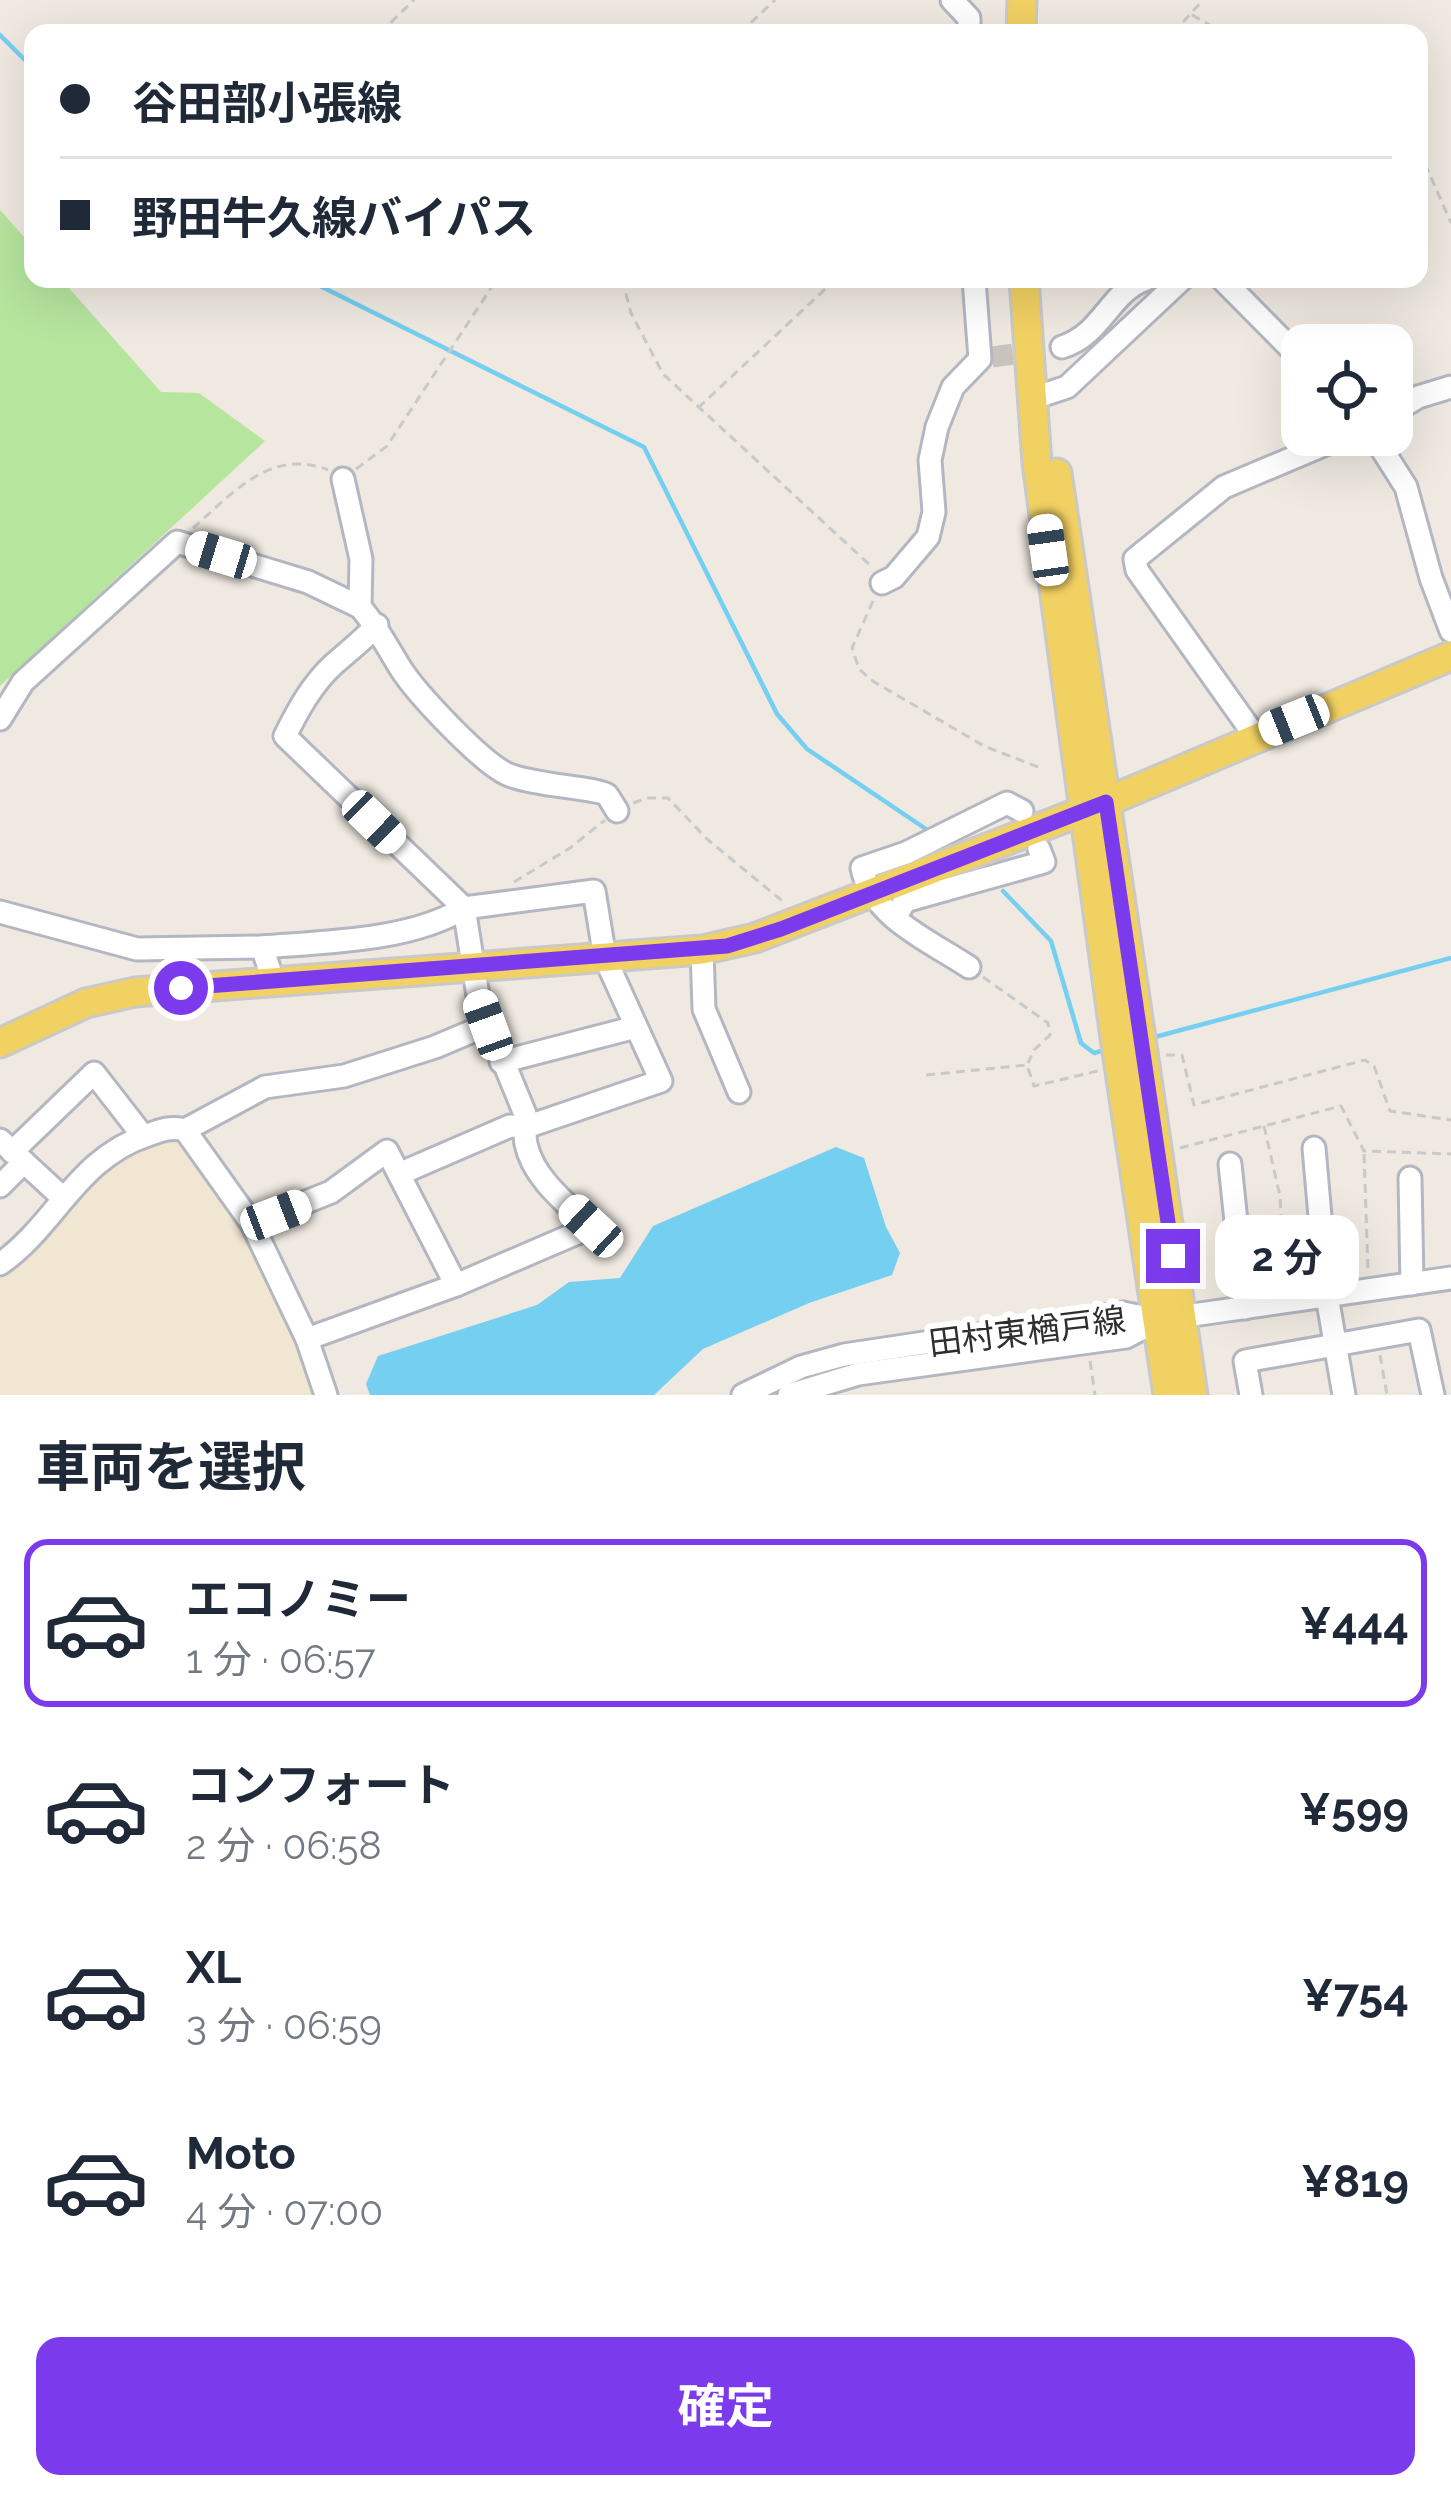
<!DOCTYPE html>
<html lang="ja">
<head>
<meta charset="utf-8">
<style>
	body { margin:0; font-family:Raleway,"Noto Sans JP",sans-serif; background:#f2f2f3; color:#1f2937; height:100vh; display:flex; flex-direction:column; font-size:45px; white-space:nowrap }
	* { box-sizing:border-box; margin:0 }
	p { font-size:39px; color:#747a83 }
	.icon { flex:none; width:66px; height:66px; fill:none; stroke:currentColor; stroke-width:2; stroke-linecap:round; stroke-linejoin:round }
	.map { position:relative; height:1395px; overflow:hidden }
	.details { display:flex; flex-direction:column; background:#fff; flex:1 }
	.details>* { flex:none }
	.guide { position:absolute; left:24px; top:24px; width:1404px; height:264px; border-radius:24px; box-shadow:0 12px 48px #0002; display:grid; align-content:center; height:264px; padding:0 36px; background:#fff }
	.tools { position:absolute; left:1281px; top:324px; display:grid; gap:24px }
	.tools a { display:grid; place-items:center; width:132px; height:132px; border-radius:24px; background:#fff; box-shadow:0 12px 48px #0002; font-size:60px }
	.end { position:absolute; width:54px; height:54px; margin:-27px; border:15px solid #7c3aed; background:#fff; box-shadow:0 0 0 6px #fff }
	.from { border-radius:50% }
	.bubble { position:absolute; height:84px; border-radius:24px; background:#fff; box-shadow:0 12px 48px #0002; font-size:39px; font-weight:700; line-height:84px; text-align:center }
	.car { position:absolute; width:36px; height:72px; margin:-36px -18px; border-radius:15px; box-shadow:0 0 9px 3px #0007; background:linear-gradient(#fff 24%,#345 0 40%,#fff 0 76%,#345 0 86%,#fff 0) }
	.guide b { display:flex; align-items:center; gap:42px; height:114px; font-size:45px }
	.guide b+b { border-top:3px solid #e0e1e3 }
	.guide i { width:30px; height:30px; background:#1f2937 }
	ul { padding:0; list-style:none }
	li { display:flex; align-items:center; gap:36px; height:168px; margin:0 24px 18px; padding:0 12px; border:6px solid transparent; border-radius:24px }
	li div { flex:1 }
	li b { display:block; font-size:45px }
	li em { font-style:normal; font-weight:700 }
	li.current { border-color:#7c3aed }
	li>.icon { width:108px; height:108px; stroke-width:1.5 }
	h2 { padding:0 36px; font-size:54px; line-height:144px }
	.primary-button { display:flex; gap:24px; margin-top:auto; padding:24px 36px }
	.primary-button a { flex:1; height:138px; border-radius:24px; background:#7c3aed; color:#fff; font-size:48px; font-weight:700; line-height:138px; text-align:center }
	.map>svg:first-child { display:block }
	.education { fill:#f0e6d1 }
	.green { fill:#b6e59e }
	.water { fill:#75cff0 }
	.lines { fill:none; stroke-linecap:round; stroke-linejoin:round }
	.stream { stroke:#75cff0; stroke-width:4.5 }
	.minor-tunnel { stroke:#c8c4bd; stroke-width:21; stroke-dasharray:21 10; stroke-linecap:butt }
	.minor-casing { stroke:#b4b7c1; stroke-width:27 }
	.major-casing { stroke:#c9c9c9; stroke-width:33 }
	.path { stroke:#c9c9c9; stroke-width:3; stroke-dasharray:9 6; stroke-linecap:butt }
	.minor { stroke:#fff; stroke-width:21 }
	.major { stroke:#f2d163; stroke-width:27 }
	.major-bridge-casing { stroke:#c9c9c9; stroke-width:33; stroke-linecap:butt }
	.major-bridge { stroke:#f2d163; stroke-width:27 }
	.route { stroke:#7c3aed; stroke-width:15 }
	.labels { text-anchor:middle; stroke-width:12; stroke-linejoin:round; paint-order:stroke }
	.street-label { font-size:33px; fill:#2e2e2e; stroke:#fff }
</style>
</head>
<body>
<div class="map">
<svg width="1451" height="1395" viewBox="0 0 1451 1395">
	<rect width="100%" height="100%" fill="#efe9e1"/>
	<path class="education" d="M176 1133 248 1234 300 1338 321 1395H0V1272L102 1164Z"/>
	<path class="green" d="M0 210 33 247V279H61L161 392 199 393 265 441 0 686Z"/>
	<path class="water" d="M836 1147 864 1158 886 1227 900 1253 892 1275 809 1303 703 1349 654 1395H370L366 1384 378 1356 537 1305 569 1282 620 1278 653 1226Z"/>
	<g class="lines">
		<g class="stream">
			<path d="M0 35 33 68"/>
			<path d="M306 279 644 447 777 714 807 749 926 829"/>
			<path d="M1003 891 1051 941 1081 1043 1094 1053 1105 1050"/>
			<path d="M1151 1038 1451 958"/>
		</g>
		<path class="minor-tunnel" d="M992 357 1062 347"/>
		<g class="minor-casing">
			<g id="minor">
				<path d="M952 0 969 18V33"/>
				<path d="M1222 279 1302 360"/>
				<path d="M1062 347C1103 334 1109 292 1146 279"/>
				<path d="M1046 394 1067 387 1182 279"/>
				<path d="M1392 413 1418 397 1451 387"/>
				<path d="M1373 435 1406 487 1431 578 1451 631"/>
				<path d="M343 479 361 559 360 607C377 626 387 647 401 669 417 694 481 762 507 774 530 785 598 788 607 795 608 796 616 809 617 811"/>
				<path d="M882 583 894 577 928 537 934 512 930 460 937 427 953 387 980 359 974 279"/>
				<path d="M0 719 23 682 177 542 308 582 360 607"/>
				<path d="M1255 736 1137 570 1135 559 1224 487 1347 435"/>
				<path d="M0 912 137 949 262 947 273 980"/>
				<path d="M895 918 905 901 1044 862 1039 849"/>
				<path d="M262 947C324 942 411 941 464 908L285 736C298 710 312 684 334 664 349 651 363 640 377 625"/>
				<path d="M702 950 704 1009 739 1092"/>
				<path d="M969 967C930 941 872 917 862 868L906 853 1007 803 1022 811"/>
				<path d="M501 1062 636 1027"/>
				<path d="M185 1130 265 1087 344 1076 435 1047 487 1025"/>
				<path d="M0 1140 63 1198"/>
				<path d="M1314 1148 1327 1296 1344 1395"/>
				<path d="M12 1152 94 1073 143 1136"/>
				<path d="M1230 1164 1245 1308"/>
				<path d="M1410 1178 1412 1284"/>
				<path d="M0 1186 24 1162"/>
				<path d="M252 1224 331 1192 387 1151 456 1285"/>
				<path d="M0 1264C56 1225 77 1158 148 1135 161 1130 172 1126 185 1130L252 1224 307 1339 326 1395"/>
				<path d="M307 1339 456 1285 591 1227C567 1204 533 1178 526 1144 524 1135 526 1123 525 1114L479 1002 464 908 594 891 605 958 661 1081 526 1127 510 1126 399 1174"/>
				<path d="M743 1395 801 1367 844 1355 1123 1313 1158 1320"/>
				<path d="M789 1395 858 1374 1126 1337 1158 1320 1451 1278"/>
				<path d="M1251 1395 1245 1361 1419 1330 1433 1395"/>
			</g>
		</g>
		<g class="major-casing">
			<g id="major">
				<path d="M1021 33 1022 0"/>
				<path d="M1024 279 1037 463 1115 1038"/>
				<path d="M1057 473 1140 1032"/>
				<path d="M0 1043 86 1003 135 992 702 950 755 938 1106 802 1451 656"/>
				<path d="M1146 1073 1193 1395"/>
				<path d="M1121 1078 1168 1395"/>
			</g>
		</g>
		<g class="path">
			<path d="M1192 15 1224 33"/>
			<path d="M380 33 414 0"/>
			<path d="M740 33 775 0"/>
			<path d="M1173 33 1203 0"/>
			<path d="M1419 150 1451 223"/>
			<path d="M622 279 631 313 663 374 872 567"/>
			<path d="M698 408 836 279"/>
			<path d="M356 469 387 446 497 279"/>
			<path d="M193 528C232 494 271 447 328 470"/>
			<path d="M873 601 852 648 859 669 871 680 984 746 1043 769"/>
			<path d="M633 803 647 798H668L707 839 786 904"/>
			<path d="M514 882 570 848 605 820"/>
			<path d="M983 977 1048 1023 1050 1035 1034 1050 1028 1063"/>
			<path d="M1166 1055H1182L1194 1105 1365 1060 1374 1066 1390 1111 1451 1120"/>
			<path d="M926 1075 1027 1065 1034 1086 1098 1071"/>
			<path d="M1264 1126 1280 1196 1284 1282"/>
			<path d="M1180 1148 1341 1106 1364 1151 1451 1154"/>
			<path d="M1364 1154 1368 1270"/>
			<path d="M1380 1355 1387 1395"/>
			<path d="M1090 1361 1095 1395"/>
		</g>
		<use href="#minor" class="minor"/>
		<use href="#major" class="major"/>
		<g class="major-bridge-casing">
			<g id="major-bridge">
				<path d="M1140 1032 1146 1073"/>
				<path d="M1115 1038 1121 1078"/>
			</g>
		</g>
		<use href="#major-bridge" class="major-bridge"/>
	</g>
	<g class="lines">
		<path class="route" d="M181 988 727 946 781 929 1106 802 1173 1256"/>
	</g>
	<g class="labels">
		<g class="street-label">
			<text transform="translate(1027 1331) rotate(-7)" y="12">田村東楢戸線</text>
		</g>
	</g>
</svg>
<div class="tools">
<a><svg class="icon" aria-label="locate" viewBox="0 0 24 24"><circle cx="12" cy="12" r="6"/><path d="M12 2v4M12 18v4M2 12h4M18 12h4"/></svg></a>
</div>
<i class="end from" style="left:181px;top:988px"></i>
<i class="end" style="left:1173px;top:1256px"></i>
<div class="bubble" style="left:1215px;top:1215px;width:144px">2 分</div>
<i class="car" style="left:1048px;top:550px;rotate:352deg"></i>
<i class="car" style="left:221px;top:555px;rotate:287deg"></i>
<i class="car" style="left:1294px;top:720px;rotate:248deg"></i>
<i class="car" style="left:374px;top:822px;rotate:134deg"></i>
<i class="car" style="left:488px;top:1025px;rotate:340deg"></i>
<i class="car" style="left:276px;top:1215px;rotate:69deg"></i>
<i class="car" style="left:591px;top:1226px;rotate:313deg"></i>
<div class="guide">
<b><i class="from"></i>谷田部小張線</b>
<b><i></i>野田牛久線バイパス</b>
</div>
</div>
<section class="details">
<h2>車両を選択</h2>
<ul>
<li class="current"><svg class="icon" aria-label="car" viewBox="0 0 24 24"><path d="M5 17H2v-5l4-1 3-4h7l3 4 3 1v5h-3M9 17h6M6 11h13"/><circle cx="7" cy="17" r="2"/><circle cx="17" cy="17" r="2"/></svg><div><b>エコノミー</b><p>1 分 · 06:57</p></div><em>¥444</em></li>
<li><svg class="icon" aria-label="car" viewBox="0 0 24 24"><path d="M5 17H2v-5l4-1 3-4h7l3 4 3 1v5h-3M9 17h6M6 11h13"/><circle cx="7" cy="17" r="2"/><circle cx="17" cy="17" r="2"/></svg><div><b>コンフォート</b><p>2 分 · 06:58</p></div><em>¥599</em></li>
<li><svg class="icon" aria-label="car" viewBox="0 0 24 24"><path d="M5 17H2v-5l4-1 3-4h7l3 4 3 1v5h-3M9 17h6M6 11h13"/><circle cx="7" cy="17" r="2"/><circle cx="17" cy="17" r="2"/></svg><div><b>XL</b><p>3 分 · 06:59</p></div><em>¥754</em></li>
<li><svg class="icon" aria-label="car" viewBox="0 0 24 24"><path d="M5 17H2v-5l4-1 3-4h7l3 4 3 1v5h-3M9 17h6M6 11h13"/><circle cx="7" cy="17" r="2"/><circle cx="17" cy="17" r="2"/></svg><div><b>Moto</b><p>4 分 · 07:00</p></div><em>¥819</em></li>
</ul>
<div class="primary-button"><a>確定</a></div>
</section>
</body>
</html>
